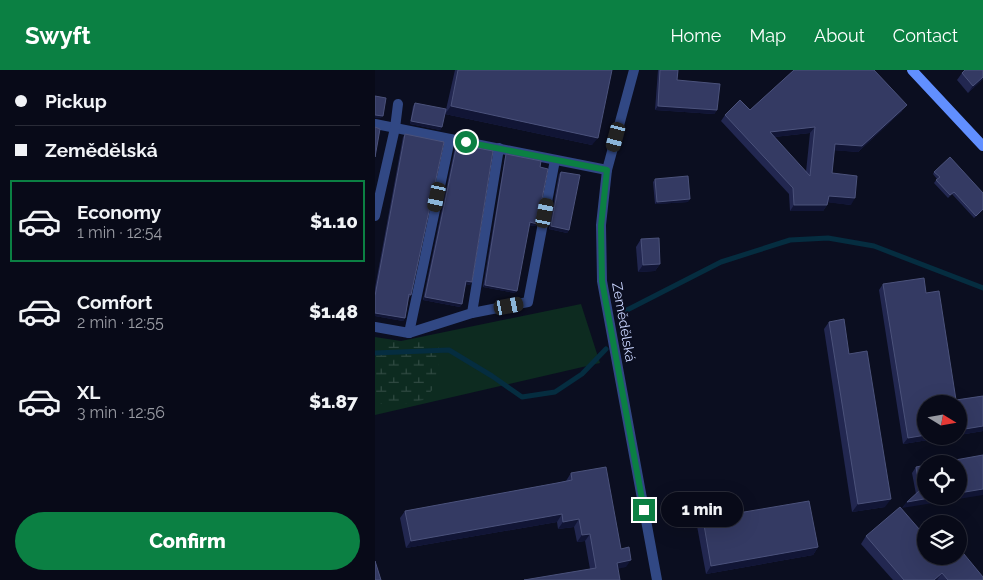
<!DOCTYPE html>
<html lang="en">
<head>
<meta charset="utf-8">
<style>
	body { margin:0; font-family:Raleway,sans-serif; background:#161825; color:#f1f3f6; height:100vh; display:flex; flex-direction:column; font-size:19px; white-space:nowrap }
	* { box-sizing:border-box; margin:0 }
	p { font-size:16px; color:#989aa2 }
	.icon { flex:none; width:28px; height:28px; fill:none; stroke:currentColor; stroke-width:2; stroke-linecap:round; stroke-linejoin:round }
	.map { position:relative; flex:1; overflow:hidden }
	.side { display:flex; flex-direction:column; background:#080a18; width:375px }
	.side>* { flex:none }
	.top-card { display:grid; align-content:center; height:110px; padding:0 15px; background:#080a18 }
	.needle { width:32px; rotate:101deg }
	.tools { position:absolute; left:542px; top:325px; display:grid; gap:10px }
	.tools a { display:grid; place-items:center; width:50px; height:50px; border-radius:50%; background:#080a18; box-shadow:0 5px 20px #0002,0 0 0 1px #292b37; font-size:25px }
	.end { position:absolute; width:22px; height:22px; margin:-11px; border:6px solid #0b8043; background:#fff; box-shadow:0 0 0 2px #fff }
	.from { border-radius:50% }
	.bubble { position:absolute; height:35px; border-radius:18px; background:#080a18; box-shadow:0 5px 20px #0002,0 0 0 1px #292b37; font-size:16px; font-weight:800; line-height:35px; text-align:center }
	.car { position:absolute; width:15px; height:30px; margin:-15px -8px; border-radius:6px; box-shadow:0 0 4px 1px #0007; background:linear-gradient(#222 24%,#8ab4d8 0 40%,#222 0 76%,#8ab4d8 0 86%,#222 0) }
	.top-card b { display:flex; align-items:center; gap:18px; height:48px; font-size:19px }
	.top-card b+b { border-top:1px solid #292b37 }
	.top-card i { width:12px; height:12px; background:#f1f3f6 }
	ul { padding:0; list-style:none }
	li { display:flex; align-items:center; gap:15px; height:82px; margin:0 10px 8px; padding:0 5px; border:2px solid transparent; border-radius:0px }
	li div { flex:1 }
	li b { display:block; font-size:19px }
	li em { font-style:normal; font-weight:800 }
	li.on { border-color:#0b8043 }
	li>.icon { width:45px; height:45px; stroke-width:1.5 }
	.button { display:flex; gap:10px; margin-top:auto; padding:10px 15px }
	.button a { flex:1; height:58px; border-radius:30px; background:#0b8043; color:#fff; font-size:20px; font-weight:800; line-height:58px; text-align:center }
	header { display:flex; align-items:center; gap:30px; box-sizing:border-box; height:70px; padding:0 25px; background:#0b8043; color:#fff }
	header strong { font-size:24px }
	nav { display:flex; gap:28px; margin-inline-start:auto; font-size:18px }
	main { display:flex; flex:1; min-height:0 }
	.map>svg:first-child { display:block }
	.green { fill:#0d2b20 }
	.wetland { fill:url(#wetland-marsh) }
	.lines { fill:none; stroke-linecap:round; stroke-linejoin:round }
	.stream { stroke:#052d40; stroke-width:5 }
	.service { stroke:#314884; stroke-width:10 }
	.minor { stroke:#314884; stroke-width:10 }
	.secondary { stroke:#618fff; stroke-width:10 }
	.wall { fill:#222750; fill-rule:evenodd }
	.shaded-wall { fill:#111535 }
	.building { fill:#343a63; stroke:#4b527b; fill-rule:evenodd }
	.route { stroke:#0b8043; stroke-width:6 }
	.labels { text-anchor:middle; stroke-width:4; stroke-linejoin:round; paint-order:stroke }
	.street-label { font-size:14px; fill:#cad5ff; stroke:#0b0e20 }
</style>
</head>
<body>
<header>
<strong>Swyft</strong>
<nav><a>Home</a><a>Map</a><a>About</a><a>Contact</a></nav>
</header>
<main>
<section class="side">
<div class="top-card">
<b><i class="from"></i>Pickup</b>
<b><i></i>Zemědělská</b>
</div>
<ul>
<li class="on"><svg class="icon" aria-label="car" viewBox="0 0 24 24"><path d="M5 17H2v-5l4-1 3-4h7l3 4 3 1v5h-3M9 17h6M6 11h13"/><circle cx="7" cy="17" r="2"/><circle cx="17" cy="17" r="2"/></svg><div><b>Economy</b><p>1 min · 12:54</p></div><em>$1.10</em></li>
<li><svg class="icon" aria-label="car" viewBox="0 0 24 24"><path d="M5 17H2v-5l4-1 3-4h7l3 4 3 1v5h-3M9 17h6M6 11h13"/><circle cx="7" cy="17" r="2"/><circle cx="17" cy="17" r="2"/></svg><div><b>Comfort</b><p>2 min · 12:55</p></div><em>$1.48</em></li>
<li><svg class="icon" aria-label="car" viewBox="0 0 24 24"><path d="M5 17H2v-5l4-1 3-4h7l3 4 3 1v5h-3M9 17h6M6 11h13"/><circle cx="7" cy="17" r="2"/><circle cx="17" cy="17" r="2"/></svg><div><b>XL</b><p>3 min · 12:56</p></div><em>$1.87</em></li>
</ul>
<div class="button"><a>Confirm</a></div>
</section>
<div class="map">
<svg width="608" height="510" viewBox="0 0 608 510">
	<defs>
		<pattern id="wetland-marsh" width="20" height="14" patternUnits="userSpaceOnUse" patternTransform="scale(1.25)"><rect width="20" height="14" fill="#0d2b20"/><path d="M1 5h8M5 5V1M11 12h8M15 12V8" fill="none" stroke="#2f4941"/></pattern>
	</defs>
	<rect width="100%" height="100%" fill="#0b0e20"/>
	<path class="green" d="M206 234 225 293 0 345V267L26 271Z"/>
	<path class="wetland" d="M0 270 38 272 52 270 61 273 66 281 59 318 48 330 28 334H0Z"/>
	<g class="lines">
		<g class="stream">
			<path d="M252 240 346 192 415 170 453 168 499 176 608 218"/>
			<path d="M0 283 74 280 117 306 147 327 180 322 207 304 231 279"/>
		</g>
		<g class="service">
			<path d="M0 54 232 100"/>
			<path d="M0 146 20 58 23 34"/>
			<path d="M97 243 153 232 180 90"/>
			<path d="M0 257 34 263 75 69"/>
			<path d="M34 263 97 243 124 78"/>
		</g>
		<path class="minor" d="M259 0 232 100 226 155 227 211 282 510"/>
		<path class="secondary" d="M537 0 608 76"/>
	</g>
	<g class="wall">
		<path d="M80 0H237L217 75 70 44Z"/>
		<path d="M283 0H303L302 10 342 40 339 44 280 40Z"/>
		<path d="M608 0V9L593 23 582 10 587 3Z"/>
		<path d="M40 33 67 57 65 60 35 54 38 36Z"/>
		<path d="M375 40 527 41 483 82 459 80 457 103 476 135 453 132 452 135 448 141H415L414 124 346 51 350 45ZM435 63 431 102 399 67Z"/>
		<path d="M30 64 36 225 34 228V227L30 248 28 251 0 246V218L28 67Z"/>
		<path d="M82 74 95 215 91 214 85 237 48 230 80 77Z"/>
		<path d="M131 84 165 97 162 154 160 156 154 155 140 223 108 217 130 87Z"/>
		<path d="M186 102 194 160 192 163 174 159 184 104Z"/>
		<path d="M559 102 608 140 599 148 577 124 573 128 559 113 562 109 558 104Z"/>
		<path d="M280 109 313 132 280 134 278 112Z"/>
		<path d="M266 169 285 194 280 201 263 202 261 177Z"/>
		<path d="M508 214 551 223 581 330 608 326V361L584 365V334L551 366H578L528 374 504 220Z"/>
		<path d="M454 252 474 284 510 437 477 442 449 259Z"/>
		<path d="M608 386 527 438 532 432 541 424 537 403 541 397Z"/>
		<path d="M196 403 246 479 251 497 215 499 210 471 202 472 199 457 183 459 182 452 31 478 25 448 30 441 182 413 191 411Z"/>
		<path d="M328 449 443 477 438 485 331 504 322 456Z"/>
		<path d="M491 466 551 486 608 510H518L486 474Z"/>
	</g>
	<g class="shaded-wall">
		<path d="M608 7V9L593 23 598 16Z"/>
		<path d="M532 35 527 41 483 82 455 80 460 74Z"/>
		<path d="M76 36 223 68 217 75 70 44Z"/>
		<path d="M283 36 342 40 339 44 280 40Z"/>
		<path d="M0 45 8 46 6 48H0Z"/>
		<path d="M36 51 67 57 65 60 35 54Z"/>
		<path d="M440 57 435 63 390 68 395 62Z"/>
		<path d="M454 126 480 128 476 135 449 132Z"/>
		<path d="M315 129 313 132 280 134 282 132Z"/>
		<path d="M419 135H452L448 141H415Z"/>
		<path d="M155 152 162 154 160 156 153 155Z"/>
		<path d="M176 156 194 160 192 163 174 159Z"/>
		<path d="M285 194 280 201 263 202 268 195Z"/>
		<path d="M91 211 97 212 95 215 89 214Z"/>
		<path d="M110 215 142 221 140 223 108 217Z"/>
		<path d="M50 227 87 234 85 237 48 230Z"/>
		<path d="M0 243 30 248 28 251 0 246Z"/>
		<path d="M608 356V361L584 365V360Z"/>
		<path d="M551 365V366H578L528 374 533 368Z"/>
		<path d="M608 419V425L527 438 532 432 566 426H584V423Z"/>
		<path d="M516 429 510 437 477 442 483 434Z"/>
		<path d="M187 444 182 452 31 478 36 471Z"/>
		<path d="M204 449 199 457 183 459 188 452Z"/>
		<path d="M215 464 210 471 202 472 207 465Z"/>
		<path d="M443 477 438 485 331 504 336 496Z"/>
		<path d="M256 490 251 497 237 500 242 493Z"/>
		<path d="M567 503 562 510H559Z"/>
	</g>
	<g class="building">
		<path d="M83 0H237L223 68 76 36Z"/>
		<path d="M285 0H303L302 10 345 14 342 40 283 36Z"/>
		<path d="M419 0H499L532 35 487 76 460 74 457 103 482 106 480 128 454 126 452 135H419L418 118 350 45 365 30 375 40ZM440 57 435 106 395 62Z"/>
		<path d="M590 0H608V7L598 16 587 3Z"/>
		<path d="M0 26 11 28 8 46 0 45Z"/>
		<path d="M40 33 71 39 67 57 36 51Z"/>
		<path d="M0 57 5 59 0 87Z"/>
		<path d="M30 64 69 72 36 225 34 224 30 248 0 243V226Z"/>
		<path d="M82 74 118 81 97 212 91 211 87 234 50 227Z"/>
		<path d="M131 84 166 91 165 97 173 99 162 154 155 152 142 221 110 215Z"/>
		<path d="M575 87 608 123V139L601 146 579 122 575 125 561 110 565 107 559 102Z"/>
		<path d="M186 102 205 105 194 160 176 156Z"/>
		<path d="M313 106 315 129 282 132 280 109Z"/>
		<path d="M284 168 285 194 268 195 266 169Z"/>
		<path d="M549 208 551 223 564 221 581 330 608 326V356L584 360V334H551V365L533 368 508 214Z"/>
		<path d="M469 249 474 284 492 281 516 429 483 434 454 252Z"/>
		<path d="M608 385V419L584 423V394H558Z"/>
		<path d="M551 395V426H566L532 432 545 420 541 397Z"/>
		<path d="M231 397 246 479 254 477 256 490 242 493 245 510H149L221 498 215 464 207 465 204 449 188 452 187 444 36 471 30 441 182 413 197 410 196 403Z"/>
		<path d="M434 431 443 477 336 496 328 449Z"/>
		<path d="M525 437 551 467V486H584V478L608 507V510H573L567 503 559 510H529L491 466Z"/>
		<path d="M0 491 6 510H0Z"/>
	</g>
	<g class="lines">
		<path class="route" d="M91 72 232 100 226 156 227 211 269 440"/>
	</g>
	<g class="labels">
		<g class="street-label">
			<text transform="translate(249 252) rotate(80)" y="5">Zemědělská</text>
		</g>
	</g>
</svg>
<div class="tools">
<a><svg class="needle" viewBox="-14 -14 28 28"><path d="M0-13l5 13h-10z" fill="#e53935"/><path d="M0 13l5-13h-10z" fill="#989aa2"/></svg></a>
<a><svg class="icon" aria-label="locate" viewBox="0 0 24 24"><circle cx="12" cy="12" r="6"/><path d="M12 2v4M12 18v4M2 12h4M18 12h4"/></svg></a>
<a><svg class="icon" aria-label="layers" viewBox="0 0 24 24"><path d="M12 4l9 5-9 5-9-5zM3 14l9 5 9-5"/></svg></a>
</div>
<i class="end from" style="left:91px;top:72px"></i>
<i class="end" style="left:269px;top:440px"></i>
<div class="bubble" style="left:286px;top:422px;width:82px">1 min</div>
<i class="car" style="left:241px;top:67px;rotate:195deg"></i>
<i class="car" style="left:62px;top:127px;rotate:192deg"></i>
<i class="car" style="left:170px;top:143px;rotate:11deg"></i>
<i class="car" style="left:134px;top:236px;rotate:79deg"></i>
</div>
</main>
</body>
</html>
